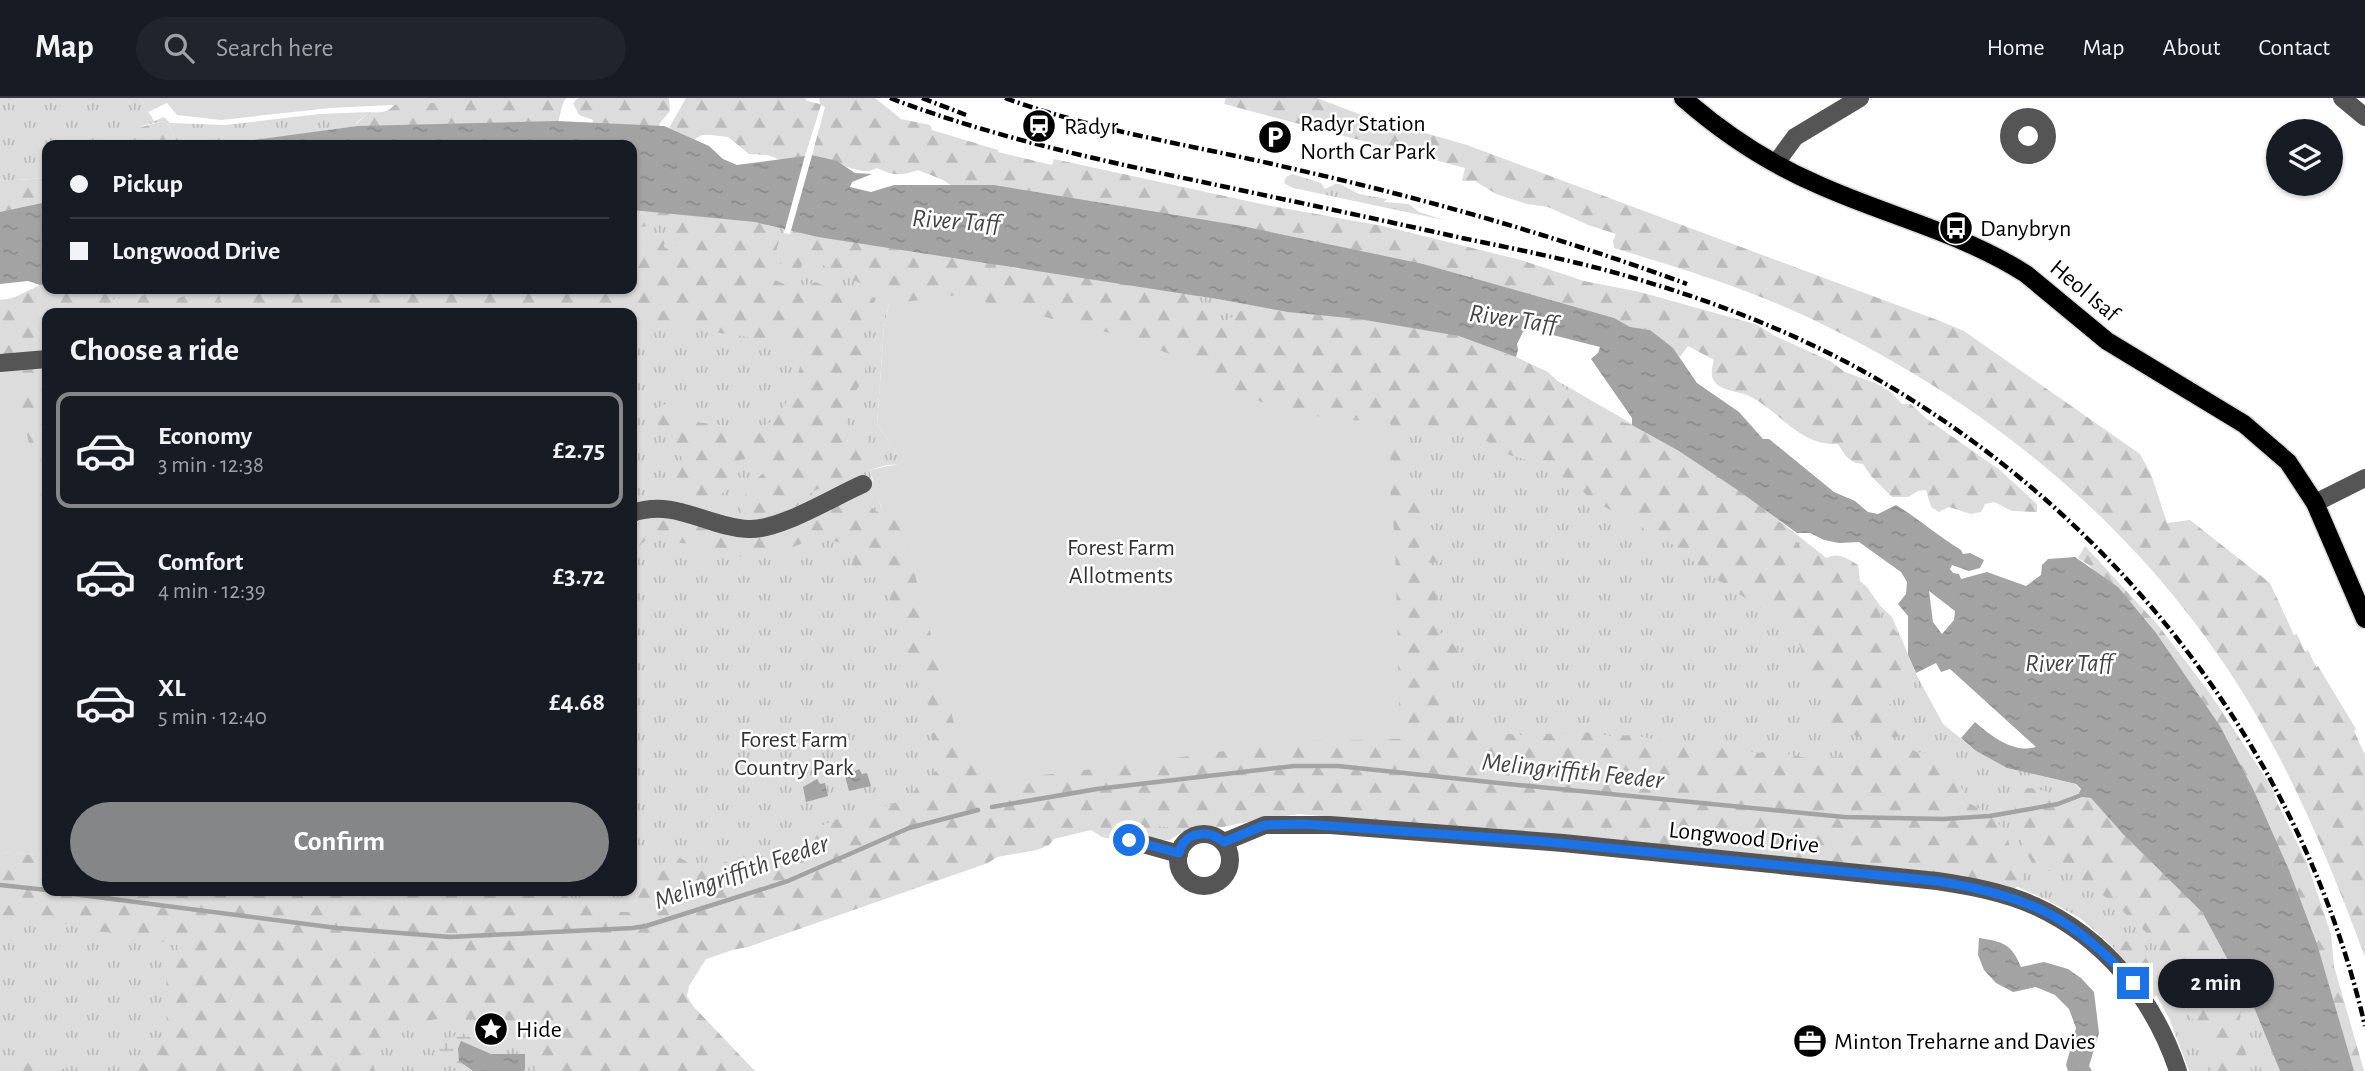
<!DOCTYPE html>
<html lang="en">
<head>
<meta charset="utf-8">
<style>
	body { margin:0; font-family:"Alegreya Sans",sans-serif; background:#20242c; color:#f1f3f6; height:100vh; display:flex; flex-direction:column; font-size:26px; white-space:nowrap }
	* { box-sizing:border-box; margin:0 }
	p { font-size:23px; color:#9ea1a6 }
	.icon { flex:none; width:38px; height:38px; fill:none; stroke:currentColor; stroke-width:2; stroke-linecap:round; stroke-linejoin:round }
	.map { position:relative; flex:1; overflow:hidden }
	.drawer { position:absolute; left:42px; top:210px; width:595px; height:588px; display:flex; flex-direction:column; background:#171b24; border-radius:14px; box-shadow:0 2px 5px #0004 }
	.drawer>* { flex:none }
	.banner { position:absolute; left:42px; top:42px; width:595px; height:154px; border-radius:14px; box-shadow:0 2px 5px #0004; display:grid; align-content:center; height:154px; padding:0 28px; background:#171b24 }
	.tools { position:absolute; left:2266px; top:21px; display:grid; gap:14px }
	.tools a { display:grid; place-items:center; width:77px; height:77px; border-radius:50%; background:#171b24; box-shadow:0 2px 5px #0004; font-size:35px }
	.end { position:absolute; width:32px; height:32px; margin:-16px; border:9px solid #1a73e8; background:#fff; box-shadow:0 0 0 4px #fff }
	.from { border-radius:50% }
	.bubble { position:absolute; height:49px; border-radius:24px; background:#171b24; box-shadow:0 2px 5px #0004; font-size:23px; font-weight:700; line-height:49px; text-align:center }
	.banner b { display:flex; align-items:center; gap:24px; height:66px; font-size:26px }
	.banner b+b { border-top:2px solid #363941 }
	.banner i { width:18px; height:18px; background:#f1f3f6 }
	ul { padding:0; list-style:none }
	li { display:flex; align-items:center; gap:21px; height:116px; margin:0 14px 10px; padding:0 14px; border:4px solid transparent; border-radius:14px }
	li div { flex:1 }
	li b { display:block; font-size:26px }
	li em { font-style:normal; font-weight:700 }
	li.on { border-color:#858687 }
	li>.icon { width:63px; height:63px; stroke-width:1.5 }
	h2 { padding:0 28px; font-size:32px; line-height:84px }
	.primary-button { display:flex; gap:14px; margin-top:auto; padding:14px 28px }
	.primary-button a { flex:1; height:80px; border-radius:42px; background:#858687; color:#fff; font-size:28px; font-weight:700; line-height:80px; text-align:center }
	header { display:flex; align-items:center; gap:42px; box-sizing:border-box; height:98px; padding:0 35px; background:#171b24; border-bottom:2px solid #363941 }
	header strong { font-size:33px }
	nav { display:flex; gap:38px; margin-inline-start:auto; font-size:24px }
	.search { width:490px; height:63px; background:#20242c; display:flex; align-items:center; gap:18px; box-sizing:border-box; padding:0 24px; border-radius:38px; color:#9ea1a6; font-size:26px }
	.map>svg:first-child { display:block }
	.grass { fill:url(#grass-tufts); fill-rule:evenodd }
	.forest { fill:url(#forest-firs); fill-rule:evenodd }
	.wetland { fill:url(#wetland-marsh) }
	.garden { fill:#dcdcdc }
	.water { fill:url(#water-ripples); fill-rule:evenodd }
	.pier { fill:#fff }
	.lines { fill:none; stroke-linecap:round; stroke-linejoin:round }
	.stream { stroke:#a3a3a3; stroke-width:4.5 }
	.major-casing { stroke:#dbdbdb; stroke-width:21 }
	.minor { stroke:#555; stroke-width:18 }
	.major { stroke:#000; stroke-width:18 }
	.rail { stroke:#000; stroke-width:4.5; stroke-dasharray:10 3.5 2 3.5; stroke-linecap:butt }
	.route { stroke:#1a73e8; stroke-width:9 }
	.labels { text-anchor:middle; stroke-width:5; stroke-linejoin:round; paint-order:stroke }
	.poi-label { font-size:24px; fill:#000; stroke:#fff; text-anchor:start }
	.street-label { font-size:24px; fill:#000; stroke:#fff }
	.park-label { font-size:24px; fill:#333; stroke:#fff }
	.water-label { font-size:26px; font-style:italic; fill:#444; stroke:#fff }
</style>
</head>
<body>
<header>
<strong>Map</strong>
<div class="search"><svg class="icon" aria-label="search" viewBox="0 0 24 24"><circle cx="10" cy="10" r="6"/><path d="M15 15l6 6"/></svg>Search here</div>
<nav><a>Home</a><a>Map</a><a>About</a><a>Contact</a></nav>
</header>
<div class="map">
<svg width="2365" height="973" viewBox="0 0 2365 973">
	<defs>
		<pattern id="grass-tufts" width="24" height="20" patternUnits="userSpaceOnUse" patternTransform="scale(1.75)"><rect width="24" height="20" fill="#dcdcdc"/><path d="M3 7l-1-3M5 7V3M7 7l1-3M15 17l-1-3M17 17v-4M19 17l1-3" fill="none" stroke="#bbb"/></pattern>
		<pattern id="forest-firs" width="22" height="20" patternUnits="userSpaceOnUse" patternTransform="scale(1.75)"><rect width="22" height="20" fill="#dcdcdc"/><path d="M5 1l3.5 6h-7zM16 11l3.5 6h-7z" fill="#bbb"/></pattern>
		<pattern id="wetland-marsh" width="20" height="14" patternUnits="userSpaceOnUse" patternTransform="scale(1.75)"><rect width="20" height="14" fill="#dcdcdc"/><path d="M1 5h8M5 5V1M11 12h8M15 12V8" fill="none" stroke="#bbb"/></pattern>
		<pattern id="water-ripples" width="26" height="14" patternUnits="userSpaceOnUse" patternTransform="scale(1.75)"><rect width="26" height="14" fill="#a3a3a3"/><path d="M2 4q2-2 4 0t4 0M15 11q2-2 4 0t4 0" fill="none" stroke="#8b8b8b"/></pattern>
	</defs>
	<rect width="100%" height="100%" fill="#fff"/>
	<g class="grass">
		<path d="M0 0H140L154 23 164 19 170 25 226 27 319 16 369 14 356 25 357 28 246 44 176 47 170 29 164 23 141 28 155 45 154 47H47V80L0 83Z"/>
		<path d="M1292 76 1321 85 1325 91 1335 86H1340L1359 96 1387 101 1384 104 1409 106 1419 114 1444 122 1293 90 1284 85 1286 79Z"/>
		<path d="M632 112 755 124 818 139 898 152 1217 201 1288 214 1459 238 1516 259 1679 353 1753 402 1848 477 1892 519 1916 576 1943 626 1976 653 2007 670 2075 686 2202 814 2255 912 2280 973H2189L2169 920 2156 897 2111 847 2080 820 2047 802 2018 789 1891 773 1486 730 1299 716 1265 720 1222 729H1197L1182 734 1170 742H1154L1092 728 992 760 655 879 751 973H0V754L47 758V793H320L405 805 408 793H632V215H47L0 202 11 201 40 187 47 191H632ZM889 206 959 644 869 372 887 367 904 366 877 326 884 229Z"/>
	</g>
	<g class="forest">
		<path d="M443 0H566C560 9 560 22 556 32L358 31 356 26 369 14C380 15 388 15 395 6Z"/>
		<path d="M578 0H669L670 13 660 25 653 42 592 31 593 22 579 17 573 5Z"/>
		<path d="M686 0H805L807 3 820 6 819 0H875L901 21 930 27 932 32 998 52V54L1052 67 1054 61 1266 107 1383 128 1521 162 1584 183 1640 194 1758 227 1773 237 1830 263 1845 274 1875 285 1891 294 1902 306H1911L1927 321 2000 372 2037 406V414L2012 413 1994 404 1985 406 1981 414 1971 416 1949 409 1939 414 1931 409 1926 392 1918 393 1908 399H1892L1871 378 1863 366C1850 366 1845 357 1838 346 1799 348 1780 313 1749 298 1739 293 1720 293 1714 283 1710 277 1712 268 1714 262L1688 248 1680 259 1649 232 1642 231 1634 238 958 92 943 82 918 72C901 78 894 78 877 70 874 71 871 73 867 73 856 74 825 60 812 57L825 9 821 7 805 58 800 62 788 65 768 57 749 56 728 39 711 37H702L687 46 668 32Z"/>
		<path d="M1226 0H1317L1359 16 1467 47 1940 223 1964 233 2140 356 2151 376 2167 425 2190 422 2270 485 2294 537 2297 536 2305 554 2308 552 2316 569 2318 568 2356 631 2354 633 2365 657V859C2326 754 2282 649 2218 557 2115 407 1967 293 1803 217 1742 189 1677 169 1614 150L1613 143 1616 136 1588 127 1548 109 1527 106 1496 96 1475 83H1462L1465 70 1224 6Z"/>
		<path d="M164 23 170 29 176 47H154L155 45 142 37 141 29Z"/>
		<path d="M47 80V114L0 123V83Z"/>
		<path d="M632 109 706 115 718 121 749 118 765 122 779 143 768 178C784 188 797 191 816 184L834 193 843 190C849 196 858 199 866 195L874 200 869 223 862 237 868 245 864 281 857 291 845 325C881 340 875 365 843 381 832 387 818 389 808 397 803 401 798 408 793 413 815 410 836 410 856 398 867 402 872 413 882 416 883 404 873 395 872 384L882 379 1355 336 920 205 892 202 882 191H872L821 166 808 164 802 166 798 177 782 179 780 167 788 150 794 128 1011 160 1013 171 1019 174 1022 164 1192 190 1209 220 1226 223 1247 209 1252 200 1483 239 1495 258 1506 256 1516 259 1548 274 1568 293 1601 312 1607 319 1632 327 1649 337 1658 336 1720 377 1726 389 1750 394 1768 410 1770 418 1786 428 1801 450 1822 456 1825 461C1837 453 1847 460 1858 467L1860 483 1867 489 1883 512 1878 524C1909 531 1912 566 1903 592L1891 600 1889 604 1904 626 1903 635 1895 640 1884 636 1880 644H1901L1916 654 1930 655 1944 664 1954 673 1968 705C1989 713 2010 730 2010 754 2024 766 2032 783 2010 793L1690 751 1486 730 1480 735 1450 728 1299 716 1265 720 1222 729 1207 728 1184 735C1163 722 1142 730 1123 744L1102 739 1091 732 1054 741 1049 747 1037 752 997 759 988 765 748 849 732 852 706 861 689 888 687 898 693 908 755 973H537L535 956 530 954 525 956 519 955 514 948 508 947 503 941V927L499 918 516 909 510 898 486 916 483 922C461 921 439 918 417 925 400 931 396 947 374 945L369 952 375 973H131L140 955 158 943 167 928 165 897 167 877 178 857 177 847 127 836 93 833 73 825 60 827 54 833 45 834 20 820C14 827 10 830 0 827V754L47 758V793H320L405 805 408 793H560L573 803 591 804 616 814H631L626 793H632V775L649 768 668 765 672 761 679 759 695 769 697 775C708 771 718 766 729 763 751 756 785 754 802 736L835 722 905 702 939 670 931 638 935 633 925 596 917 586 886 485 877 472 871 474V479L867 481 855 475 851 454 844 445 815 440 774 457 755 461 709 453H698L691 446 647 441 639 448 632 449V427L645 425 653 417 743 426C743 400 742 391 764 375L759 359 740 362 736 371 735 386 723 394 710 414C685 413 675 408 670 383L683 361 666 341 653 318C657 311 661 305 669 307 677 309 680 316 686 320 696 325 707 325 718 327 753 332 772 336 789 299 795 284 803 268 801 252L742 238 690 231 666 222 647 229 632 226V215H625L621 207 616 215H598L597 211 572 209 523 215H231L229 199 233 191H542L543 197 632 191V144L638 143 642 148 647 140 659 135 665 139 664 149 669 152 676 147C681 114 649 133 632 128ZM1426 325 1435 332 1485 342 1506 356 1528 362 1576 386 1589 400 1677 449 1710 477 1782 524 1795 534 1801 551 1802 563 1821 587 1825 597 1823 620 1831 629 1863 640 1868 636 1867 644 1851 648 1839 660 1827 658 1811 661 1775 653 1755 655 1743 650 1727 648 1682 647 1633 637 1608 638 1598 634 1517 637 1457 629 1453 619 1438 615 1437 609 1444 607 1448 599 1442 587 1453 578 1462 564C1459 547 1449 543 1437 532L1436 504 1442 474 1439 472 1432 474 1425 470 1426 465 1442 464 1423 431 1432 413 1425 404 1422 395 1406 379 1414 362 1406 350C1408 336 1413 330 1426 325Z"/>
		<path d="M47 181V191H120L112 202 124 199 134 202C154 192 158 192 179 200L185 198 189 191H217L225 215H47V509L0 314V202C17 201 35 192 47 181Z"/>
		<path d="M2085 448 2158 527 2209 594 2273 691 2276 702 2307 765 2331 836 2334 868 2364 973H2340L2102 482 2089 467 2078 460Z"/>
		<path d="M2027 690C2046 690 2061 704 2079 695L2083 699 2091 696 2159 738 2223 852 2258 906 2243 908 2237 925 2251 973H2213C2209 962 2209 944 2203 935 2198 927 2191 921 2187 912 2181 894 2183 873 2160 868L2156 871C2160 879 2165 886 2162 896L2154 899 2128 871 2118 846 2126 843 2158 858 2160 847 2116 807 2077 778V775L2036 772 2022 747 2023 737 2019 733C2024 714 2001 706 2027 690Z"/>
		<path d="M36 960 60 964 65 973H22L23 967 30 961Z"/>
	</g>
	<path class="wetland" d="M459 935C469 935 475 944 480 952L465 943 466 969 473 973C456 973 447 968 436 955L438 949Z"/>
	<g class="garden">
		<path d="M140 0H459L454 4 330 10 221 22 177 17 167 5 148 14Z"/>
		<path d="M957 197 1126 239 1185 262 1222 287 1287 315 1391 326 1390 390 1395 443 1400 641 1299 643 1063 675 1012 680 994 677 969 660 959 644 898 412 876 389 869 372 903 365 877 326 884 229 889 206Z"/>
		<path d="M13 268 47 434V758L0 754V269Z"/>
		<path d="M320 793H408L405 805Z"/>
	</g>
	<g class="water">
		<path d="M557 23 664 28 709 48 723 61 737 67 812 57 837 63 855 75 872 76 852 84 850 89 871 94 894 87H994L1242 128 1423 166 1614 220 1630 229 1650 232 1673 250 1697 285 1739 314 1763 341H1769L1834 394 1855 403 1868 414 1878 416 1896 407C1919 421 1938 438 1961 452L1963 456 1970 455 1984 462 1980 470 1969 473 1952 467 1950 471 1953 475 1959 476 1961 481 1987 474 2026 488 2041 477 2042 467 2048 461 2075 459 2118 489 2156 535 2220 628 2254 693 2289 772 2317 846 2354 973H2280L2255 912 2202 814 2123 736 2091 700 2083 699 2079 695 2081 691 2076 686 2007 670 1976 653 1961 640 1975 624C1991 638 2014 656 2036 649L1950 571 1941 574 1936 565 1916 575 1908 557V518L1898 506 1906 496 1907 484 1901 474 1859 444 1839 445 1824 442 1810 435H1797L1739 393 1679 353 1632 327V320L1591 261 1598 255 1600 249 1529 231 1523 234 1517 246 1518 252 1516 259 1459 238 1359 221 1288 214 1217 201 818 139 755 124 632 112V47H218L357 28ZM1929 493 1955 513 1954 522 1942 536 1933 524Z"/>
		<path d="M47 104V185L40 187 28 183 0 186V114Z"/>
		<path d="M859 671 862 676 867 675 871 688 849 693 845 678Z"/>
		<path d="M817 681 820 686 825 685 828 698 806 704 803 689Z"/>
		<path d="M1979 840C2003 844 2011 845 2021 869L2044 864 2068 871 2081 880 2094 894 2099 935 2089 968 2092 973H2068L2066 967 2076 930 2069 911 2055 897 2036 889 2013 894 1996 885 1984 872 1978 857Z"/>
		<path d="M461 943 491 956H525V971L524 973H473L459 963 458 951Z"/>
	</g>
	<path class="pier" d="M806 54H813L790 136 784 135Z"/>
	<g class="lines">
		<g class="stream">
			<path d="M992 709 1097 691 1294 668H1338L1508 686 1844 719 1943 721 1990 718 2058 706 2084 696"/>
			<path d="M0 787 47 792"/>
			<path d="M50 793 337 830 450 839 633 830 646 828 788 783 909 730 978 712"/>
		</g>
		<g class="major-casing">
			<path id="major" d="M1683 0C1723 35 1770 66 1819 87 1888 118 1962 135 2026 176L2107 243 2244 326 2288 364 2315 405 2365 521"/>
		</g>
		<g class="minor">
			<path d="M2342 0 2365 19"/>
			<circle cx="2028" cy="38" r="19"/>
			<path d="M1776 65 1795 39 1860 0"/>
			<path d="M0 265 47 261"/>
			<path d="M2315 405 2365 380"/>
			<path d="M632 415C676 400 706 429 748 431 779 433 833 399 863 386"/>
			<circle cx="1204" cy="762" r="26"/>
			<path d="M1129 742 1179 756"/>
			<path d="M1224 744 1265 727H1330L1563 745 1937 783C1970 788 2004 794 2035 808 2105 840 2154 901 2178 973"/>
		</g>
		<use href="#major" class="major"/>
		<g class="rail">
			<path d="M890 0C984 36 1081 58 1179 79 1273 99 1368 119 1462 140 1511 150 1560 160 1609 173 1696 197 1781 228 1861 272 2110 409 2300 649 2365 928"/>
			<path d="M922 0 966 17"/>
			<path d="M1005 0C1098 34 1198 48 1294 71 1427 101 1559 139 1687 186"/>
		</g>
	</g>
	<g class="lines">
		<path class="route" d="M1129 742 1179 755C1184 733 1208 731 1224 744L1265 727 1303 726 1539 743 1937 783C2026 798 2071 816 2133 885"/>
	</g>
	<defs>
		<g id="station-disc" transform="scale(1.75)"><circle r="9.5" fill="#000" stroke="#fff"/><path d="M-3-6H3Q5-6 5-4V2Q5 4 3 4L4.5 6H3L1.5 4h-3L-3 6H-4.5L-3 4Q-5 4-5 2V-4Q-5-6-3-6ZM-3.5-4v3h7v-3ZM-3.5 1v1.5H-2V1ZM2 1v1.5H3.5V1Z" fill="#fff"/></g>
		<g id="parking-disc" transform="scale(1.75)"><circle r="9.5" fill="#000" stroke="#fff"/><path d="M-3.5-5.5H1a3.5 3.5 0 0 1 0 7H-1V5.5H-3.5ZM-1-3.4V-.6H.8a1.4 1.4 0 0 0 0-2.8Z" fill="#fff"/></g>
		<g id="bus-disc" transform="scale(1.75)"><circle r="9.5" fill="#000" stroke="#fff"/><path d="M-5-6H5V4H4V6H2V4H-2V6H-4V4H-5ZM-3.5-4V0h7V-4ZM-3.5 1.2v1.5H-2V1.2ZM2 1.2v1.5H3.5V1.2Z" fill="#fff"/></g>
		<g id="sight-disc" transform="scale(1.75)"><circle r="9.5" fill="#000" stroke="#fff"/><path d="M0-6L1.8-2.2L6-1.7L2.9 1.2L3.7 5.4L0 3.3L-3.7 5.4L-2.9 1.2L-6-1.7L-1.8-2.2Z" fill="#fff"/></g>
		<g id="office-disc" transform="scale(1.75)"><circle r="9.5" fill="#000" stroke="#fff"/><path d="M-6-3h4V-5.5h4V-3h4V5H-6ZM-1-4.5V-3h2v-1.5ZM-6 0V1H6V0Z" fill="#fff"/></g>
	</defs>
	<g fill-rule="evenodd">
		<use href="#station-disc" x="1039" y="28"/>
		<use href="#parking-disc" x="1275" y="39"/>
		<use href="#bus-disc" x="1956" y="130"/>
		<use href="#sight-disc" x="491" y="931"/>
		<use href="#office-disc" x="1810" y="943"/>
	</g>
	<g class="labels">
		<g class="poi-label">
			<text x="1300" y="33">Radyr Station<tspan x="1300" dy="28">North Car Park</tspan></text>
			<text x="1064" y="36">Radyr</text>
			<text x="1980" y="138">Danybryn</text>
			<text x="516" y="939">Hide</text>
			<text x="1834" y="951">Minton Treharne and Davies</text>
		</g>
		<g class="street-label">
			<text transform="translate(2085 192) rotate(40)" y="8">Heol Isaf</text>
			<text transform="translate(1744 739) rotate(6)" y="8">Longwood Drive</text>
		</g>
		<g class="park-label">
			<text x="1121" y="457">Forest Farm<tspan x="1121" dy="28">Allotments</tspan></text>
			<text x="794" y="649">Forest Farm<tspan x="794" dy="28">Country Park</tspan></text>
		</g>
		<g class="water-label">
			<text transform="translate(956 122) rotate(4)" y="9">River Taff</text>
			<text transform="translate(1513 220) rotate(8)" y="9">River Taff</text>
			<text x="2069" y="573">River Taff</text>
			<text transform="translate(1573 672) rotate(6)" y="9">Melingriffith Feeder</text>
			<text transform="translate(741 773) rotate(-19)" y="9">Melingriffith Feeder</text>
		</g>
	</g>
</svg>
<div class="tools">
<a><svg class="icon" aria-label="layers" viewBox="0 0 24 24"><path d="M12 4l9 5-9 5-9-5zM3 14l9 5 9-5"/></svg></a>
</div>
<i class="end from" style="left:1129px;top:742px"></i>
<i class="end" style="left:2133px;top:885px"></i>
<div class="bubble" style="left:2158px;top:861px;width:116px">2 min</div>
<div class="banner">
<b><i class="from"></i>Pickup</b>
<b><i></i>Longwood Drive</b>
</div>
<section class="drawer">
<h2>Choose a ride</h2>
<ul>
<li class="on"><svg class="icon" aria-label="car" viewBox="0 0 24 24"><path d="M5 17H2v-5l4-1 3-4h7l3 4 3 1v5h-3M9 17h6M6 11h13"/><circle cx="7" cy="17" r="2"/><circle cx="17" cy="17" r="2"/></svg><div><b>Economy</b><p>3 min · 12:38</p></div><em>£2.75</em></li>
<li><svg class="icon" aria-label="car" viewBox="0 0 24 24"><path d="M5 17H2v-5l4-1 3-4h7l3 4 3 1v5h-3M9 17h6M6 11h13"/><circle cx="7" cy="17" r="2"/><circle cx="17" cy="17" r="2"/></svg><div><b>Comfort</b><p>4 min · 12:39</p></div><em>£3.72</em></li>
<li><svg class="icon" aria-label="car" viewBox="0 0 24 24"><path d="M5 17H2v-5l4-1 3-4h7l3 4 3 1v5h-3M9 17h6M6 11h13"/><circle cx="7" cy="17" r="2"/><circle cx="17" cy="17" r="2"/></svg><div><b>XL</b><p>5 min · 12:40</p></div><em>£4.68</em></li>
</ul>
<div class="primary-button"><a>Confirm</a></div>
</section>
</div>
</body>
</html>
